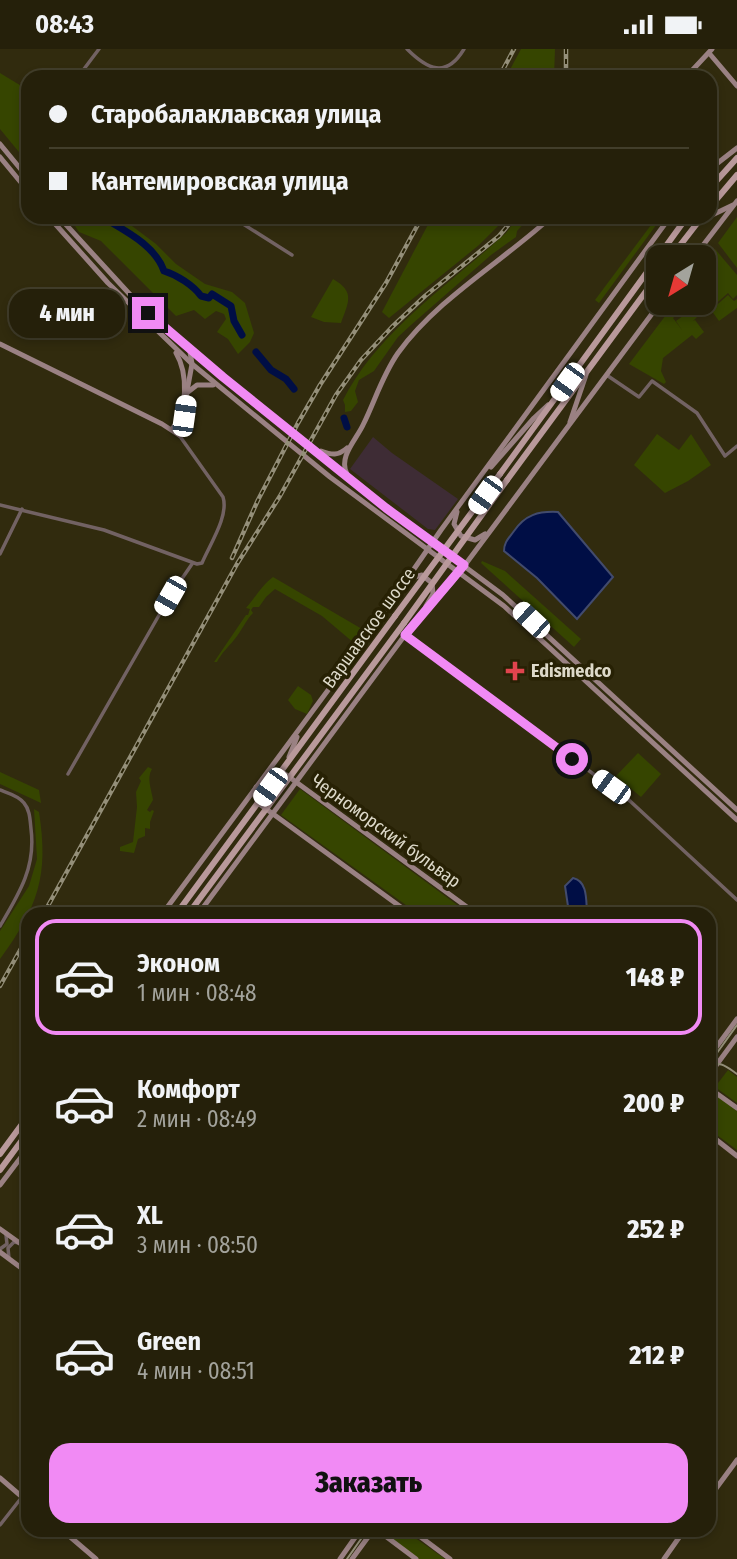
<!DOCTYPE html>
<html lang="ru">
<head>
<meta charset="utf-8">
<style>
	body { margin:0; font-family:"Fira Sans Condensed",sans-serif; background:#312d18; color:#f1f3f6; height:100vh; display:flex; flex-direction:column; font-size:26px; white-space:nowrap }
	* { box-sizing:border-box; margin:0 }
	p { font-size:23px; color:#a3a39c }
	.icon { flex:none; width:38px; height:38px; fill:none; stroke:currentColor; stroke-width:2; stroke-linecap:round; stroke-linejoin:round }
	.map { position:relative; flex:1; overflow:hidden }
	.drawer { position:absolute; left:21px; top:858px; width:695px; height:630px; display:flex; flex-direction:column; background:#25200a; border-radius:21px; box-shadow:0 4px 10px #0003,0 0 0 2px #423e2b }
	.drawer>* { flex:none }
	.top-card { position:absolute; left:21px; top:21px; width:696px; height:154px; border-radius:21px; box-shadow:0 4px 10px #0003,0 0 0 2px #423e2b; display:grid; align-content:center; height:154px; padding:0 28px; background:#25200a }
	.needle { width:46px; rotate:217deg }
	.controls { position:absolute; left:646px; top:196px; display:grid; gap:14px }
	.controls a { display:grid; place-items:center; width:70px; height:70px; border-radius:14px; background:#25200a; box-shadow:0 4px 10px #0003,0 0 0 2px #423e2b; font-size:35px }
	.end { position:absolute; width:32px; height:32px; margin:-16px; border:9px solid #f18af4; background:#111; box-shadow:0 0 0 4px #111 }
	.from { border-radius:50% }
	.bubble { position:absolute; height:49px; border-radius:21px; background:#25200a; box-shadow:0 4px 10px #0003,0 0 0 2px #423e2b; font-size:23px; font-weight:800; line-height:49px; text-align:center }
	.car { position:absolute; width:21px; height:42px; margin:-21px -10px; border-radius:9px; box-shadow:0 0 5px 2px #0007; background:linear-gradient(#fff 24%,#345 0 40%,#fff 0 76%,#345 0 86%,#fff 0) }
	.top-card b { display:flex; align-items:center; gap:24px; height:66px; font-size:26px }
	.top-card b+b { border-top:2px solid #423e2b }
	.top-card i { width:18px; height:18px; background:#f1f3f6 }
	ul { padding:12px 0 0; list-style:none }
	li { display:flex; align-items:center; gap:21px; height:116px; margin:0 14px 10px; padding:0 14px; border:4px solid transparent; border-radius:21px }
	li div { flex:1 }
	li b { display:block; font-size:26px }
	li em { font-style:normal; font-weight:800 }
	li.selected { border-color:#f18af4 }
	li>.icon { width:63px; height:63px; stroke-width:1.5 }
	.primary-button { display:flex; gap:14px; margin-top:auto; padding:14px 28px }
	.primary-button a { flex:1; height:80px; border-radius:21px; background:#f18af4; color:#111; font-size:28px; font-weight:800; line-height:80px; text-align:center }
	.status { display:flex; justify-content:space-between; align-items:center; height:49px; padding:0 35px; background:#25200a; direction:ltr }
	.status svg { height:19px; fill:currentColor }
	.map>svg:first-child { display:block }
	.commercial { fill:#3e2c35 }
	.green { fill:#364500 }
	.water { fill:#000e45; stroke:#424b6d; stroke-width:2 }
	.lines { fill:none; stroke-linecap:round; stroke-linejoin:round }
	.river { stroke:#000e45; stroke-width:7 }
	.street { stroke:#726263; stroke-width:3.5 }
	.secondary { stroke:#9a8183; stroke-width:5 }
	.primary { stroke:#b9999b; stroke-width:6 }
	.tram { stroke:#948f79; stroke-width:2 }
	.rail-casing { stroke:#948f79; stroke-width:4.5 }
	.rail { stroke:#272104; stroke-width:2; stroke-dasharray:5; stroke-linecap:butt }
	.primary-bridge { stroke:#b9999b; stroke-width:6 }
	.route { stroke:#f18af4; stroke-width:9 }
	.health-dot { fill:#e0444e; stroke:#272104; stroke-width:2.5 }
	.labels { text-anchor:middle; stroke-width:7; stroke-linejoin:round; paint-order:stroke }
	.street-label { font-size:18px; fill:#ddd9c9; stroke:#272104 }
	.poi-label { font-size:18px; font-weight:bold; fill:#ddd9c9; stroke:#272104; text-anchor:start }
</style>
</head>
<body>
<div class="status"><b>08:43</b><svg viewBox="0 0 49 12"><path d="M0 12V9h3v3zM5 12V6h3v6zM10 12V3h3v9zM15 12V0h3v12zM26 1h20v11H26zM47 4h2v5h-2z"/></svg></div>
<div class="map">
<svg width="737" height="1510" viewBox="0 0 737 1510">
	<rect width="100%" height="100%" fill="#312b0e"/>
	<path class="commercial" d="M373 388 392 404 458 450 435 481 428 480 350 420Z"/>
	<g class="green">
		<path d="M521 0H555L554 28H506Z"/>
		<path d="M0 24 28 41V114L0 80Z"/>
		<path d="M69 168H120L156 195 176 215 205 235 232 243 245 254 254 284 250 293 238 305 228 290 217 283 226 270 224 265 216 262 205 270 194 261 176 267 101 192 79 183Z"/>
		<path d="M432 168H507L479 196 389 269 382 263Z"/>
		<path d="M518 168H530L517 182 516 188 491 206 411 276 398 288 374 322 359 331 355 342 358 353 351 362 345 363V356L343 351C379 281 449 236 506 184Z"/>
		<path d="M657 168H662L599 254 595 251Z"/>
		<path d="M737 168V219L718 194Z"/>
		<path d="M715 200 737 226V246L733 250 728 244 710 260 690 256 673 269 682 281 676 272 691 261 697 268 693 272 695 271 704 283 696 290 692 286 663 309 661 322 666 333 664 335 629 315 675 254H704V215Z"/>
		<path d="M333 230C356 243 348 254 341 274L324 273 311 268Z"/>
		<path d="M728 246 734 252 737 250V259L719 272 711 261Z"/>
		<path d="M657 385 679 401 691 385 711 416 688 432 665 444 634 416Z"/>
		<path d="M482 512 505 522 581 590 574 598 481 514Z"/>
		<path d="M273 528 362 580 354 594 322 567 275 540 266 548 259 558H253L251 561 253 564C246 571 241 583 234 591 228 598 221 605 217 613H214L246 566H248L250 560 246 559C255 549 262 536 273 528Z"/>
		<path d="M298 637 311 646 313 652 307 665 295 660 288 651Z"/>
		<path d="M638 704 661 725 641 748 616 727Z"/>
		<path d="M148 718 152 720C146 729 152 742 153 751L147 761 150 763 152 761 154 762 150 773V780L145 779V787L138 790 134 804 120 802V798L133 793 137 758 136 743 141 732 139 729Z"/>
		<path d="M0 723 39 741 41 754 0 735Z"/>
		<path d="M300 740 464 861 463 864H417L281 766Z"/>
		<path d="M34 760 39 763C49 827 38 858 0 910V882L29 837 37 810Z"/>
		<path d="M728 1021 737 1028V1054L715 1038Z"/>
		<path d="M709 1041 737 1062V1101L709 1080Z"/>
		<path d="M379 1481H404L445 1510H419Z"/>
	</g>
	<g class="water">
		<path d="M558 463 613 528 577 570 537 529 504 502C504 493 509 489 514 482 525 466 538 462 558 463Z"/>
		<path d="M573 829C588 832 586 852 587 864H569L565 837Z"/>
	</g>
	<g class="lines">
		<g class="river">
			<path d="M102 168C125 182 155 196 164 222 177 226 193 236 201 247L209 249 212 245 231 257 234 272 242 286"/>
			<path d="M256 303 271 321 286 330 294 340"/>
			<path d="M344 369 347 378"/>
		</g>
		<g class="street">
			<path d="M407 0C427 20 446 30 464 0"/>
			<path d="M78 28 99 0"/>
			<path d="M232 168 292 206"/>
			<path d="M608 327 639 348 652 332 697 364 725 407 737 397"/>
			<path d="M0 456 104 481 197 515 202 514C210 495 229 467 223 448L179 386"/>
			<path d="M0 505 22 460"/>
			<path d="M405 586 630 752 737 851"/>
			<path d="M68 725 170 547 192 515"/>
			<path d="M0 741C8 744 19 747 24 754 30 761 30 771 31 780 36 818 19 845 0 877"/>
			<path d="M0 1200 7 1195 6 1186"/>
			<path d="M9 1210 8 1199 14 1193 19 1194"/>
			<path d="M0 1476 22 1448"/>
		</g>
		<g class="secondary">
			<path d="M709 4 737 37"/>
			<path d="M686 28 712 0"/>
			<path d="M0 95 28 129"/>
			<path d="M0 108 28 142"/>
			<path d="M710 120 737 99"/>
			<path d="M710 167 733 156"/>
			<path d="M49 168 108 234 192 315 330 428 504 557 737 771"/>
			<path d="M59 168 135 251 188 300 386 459 503 546 737 761"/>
			<path d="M694 208 737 152"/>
			<path d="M0 295 162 375 179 386 192 315 190 303"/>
			<path d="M188 343 197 336H213"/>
			<path d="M570 373 586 326"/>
			<path d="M172 380C188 362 188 324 176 304"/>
			<path d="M321 402C332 406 338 407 347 399"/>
			<path d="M491 418 534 369 548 356"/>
			<path d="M347 425C338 408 356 391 363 376 375 352 382 327 398 304 438 249 502 213 551 168"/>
			<path d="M457 463 454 475 461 487 475 491 485 485"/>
			<path d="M408 530 422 526 432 534 433 545 426 557"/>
			<path d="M289 708 297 688"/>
			<path d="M281 722 475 864"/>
			<path d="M256 738 255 747 258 754 409 864"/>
			<path d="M163 864 360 598 441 481 670 168"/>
			<path d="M199 864 405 586 453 532 660 254"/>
			<path d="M709 1008 737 970"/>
			<path d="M709 1026 737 988"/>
			<path d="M709 1039 737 1059"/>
			<path d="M709 1085 737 1107"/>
			<path d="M0 1136 28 1099"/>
			<path d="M0 1180 28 1200"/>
			<path d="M0 1203 28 1224"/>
			<path d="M0 1429 28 1453"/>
			<path d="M709 1449 737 1411"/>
			<path d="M61 1480 96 1510"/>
			<path d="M376 1480 416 1510"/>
			<path d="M410 1480 450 1510"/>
			<path d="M340 1510 361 1480"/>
			<path d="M352 1510 374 1480"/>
			<path d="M664 1510 685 1480"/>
		</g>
		<g class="primary">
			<path d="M710 139 737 109"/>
			<path d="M710 158 737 126"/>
			<path d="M658 208 687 168"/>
			<path d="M671 208 702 168"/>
			<path d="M500 425 658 208"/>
			<path d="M507 431 658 226"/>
			<path d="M177 864 395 567"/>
			<path d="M189 864 404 574"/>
			<path d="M0 1105 28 1067"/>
			<path d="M0 1121 28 1083"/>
		</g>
		<g class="tram">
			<path d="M709 1015 737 976"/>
			<path d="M709 1019C719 1010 727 1018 737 1025"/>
			<path d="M347 1510 368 1480"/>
		</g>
		<g class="rail-casing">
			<g id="rail">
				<path d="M566 0V28"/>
				<path d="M499 28 514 0"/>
				<path d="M232 509 258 451 298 374 320 336 386 234 422 168"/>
				<path d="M44 864 237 515 280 447 336 346 361 311 392 278 425 247 499 187 515 168"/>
				<path d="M0 937 28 887"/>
			</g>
		</g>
		<use href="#rail" class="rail"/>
		<g class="primary-bridge">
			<path d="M395 567 500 425"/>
			<path d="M404 574 507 431"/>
		</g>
	</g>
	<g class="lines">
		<path class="route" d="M148 264 223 328 386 459 464 516 405 586 572 710"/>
	</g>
	<path class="health-dot" d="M511.5 611.5h7v7h7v7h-7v7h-7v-7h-7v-7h7z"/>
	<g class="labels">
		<g class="street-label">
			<text transform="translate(369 579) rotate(-54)" y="6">Варшавское шоссе</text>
			<text transform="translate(386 782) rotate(36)" y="6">Черноморский бульвар</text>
		</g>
		<g class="poi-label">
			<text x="531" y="628">Edismedco</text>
		</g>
	</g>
</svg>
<div class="controls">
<a><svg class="needle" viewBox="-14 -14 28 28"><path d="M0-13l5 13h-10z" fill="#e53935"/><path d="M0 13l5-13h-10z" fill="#a3a39c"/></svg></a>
</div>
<i class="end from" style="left:572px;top:710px"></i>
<i class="end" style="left:148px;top:264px"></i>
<div class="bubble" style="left:9px;top:240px;width:116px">4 мин</div>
<i class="car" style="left:567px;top:333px;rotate:216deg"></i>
<i class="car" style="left:184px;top:367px;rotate:8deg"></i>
<i class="car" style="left:485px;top:446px;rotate:216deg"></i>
<i class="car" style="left:170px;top:547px;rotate:210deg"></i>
<i class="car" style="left:531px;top:571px;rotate:313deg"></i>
<i class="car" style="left:270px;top:738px;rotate:216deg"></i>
<i class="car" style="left:611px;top:738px;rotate:306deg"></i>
<div class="top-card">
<b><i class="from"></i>Старобалаклавская улица</b>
<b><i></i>Кантемировская улица</b>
</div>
<section class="drawer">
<ul>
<li class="selected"><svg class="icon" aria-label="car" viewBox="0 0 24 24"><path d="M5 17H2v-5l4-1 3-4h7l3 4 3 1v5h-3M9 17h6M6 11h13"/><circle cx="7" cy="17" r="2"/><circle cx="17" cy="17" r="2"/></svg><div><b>Эконом</b><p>1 мин · 08:48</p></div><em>148 ₽</em></li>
<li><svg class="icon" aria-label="car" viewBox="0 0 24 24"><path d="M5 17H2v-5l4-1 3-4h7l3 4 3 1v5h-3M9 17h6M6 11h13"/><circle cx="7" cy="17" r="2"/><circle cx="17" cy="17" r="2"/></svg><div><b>Комфорт</b><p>2 мин · 08:49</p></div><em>200 ₽</em></li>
<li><svg class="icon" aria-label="car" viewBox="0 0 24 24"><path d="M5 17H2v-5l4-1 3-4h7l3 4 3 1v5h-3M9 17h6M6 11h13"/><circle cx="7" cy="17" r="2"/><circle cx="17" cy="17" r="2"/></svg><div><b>XL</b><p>3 мин · 08:50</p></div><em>252 ₽</em></li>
<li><svg class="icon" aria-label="car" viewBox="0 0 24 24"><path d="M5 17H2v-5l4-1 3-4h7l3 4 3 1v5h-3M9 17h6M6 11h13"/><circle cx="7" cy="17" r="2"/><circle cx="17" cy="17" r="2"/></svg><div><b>Green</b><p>4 мин · 08:51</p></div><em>212 ₽</em></li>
</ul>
<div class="primary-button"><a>Заказать</a></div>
</section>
</div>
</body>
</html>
